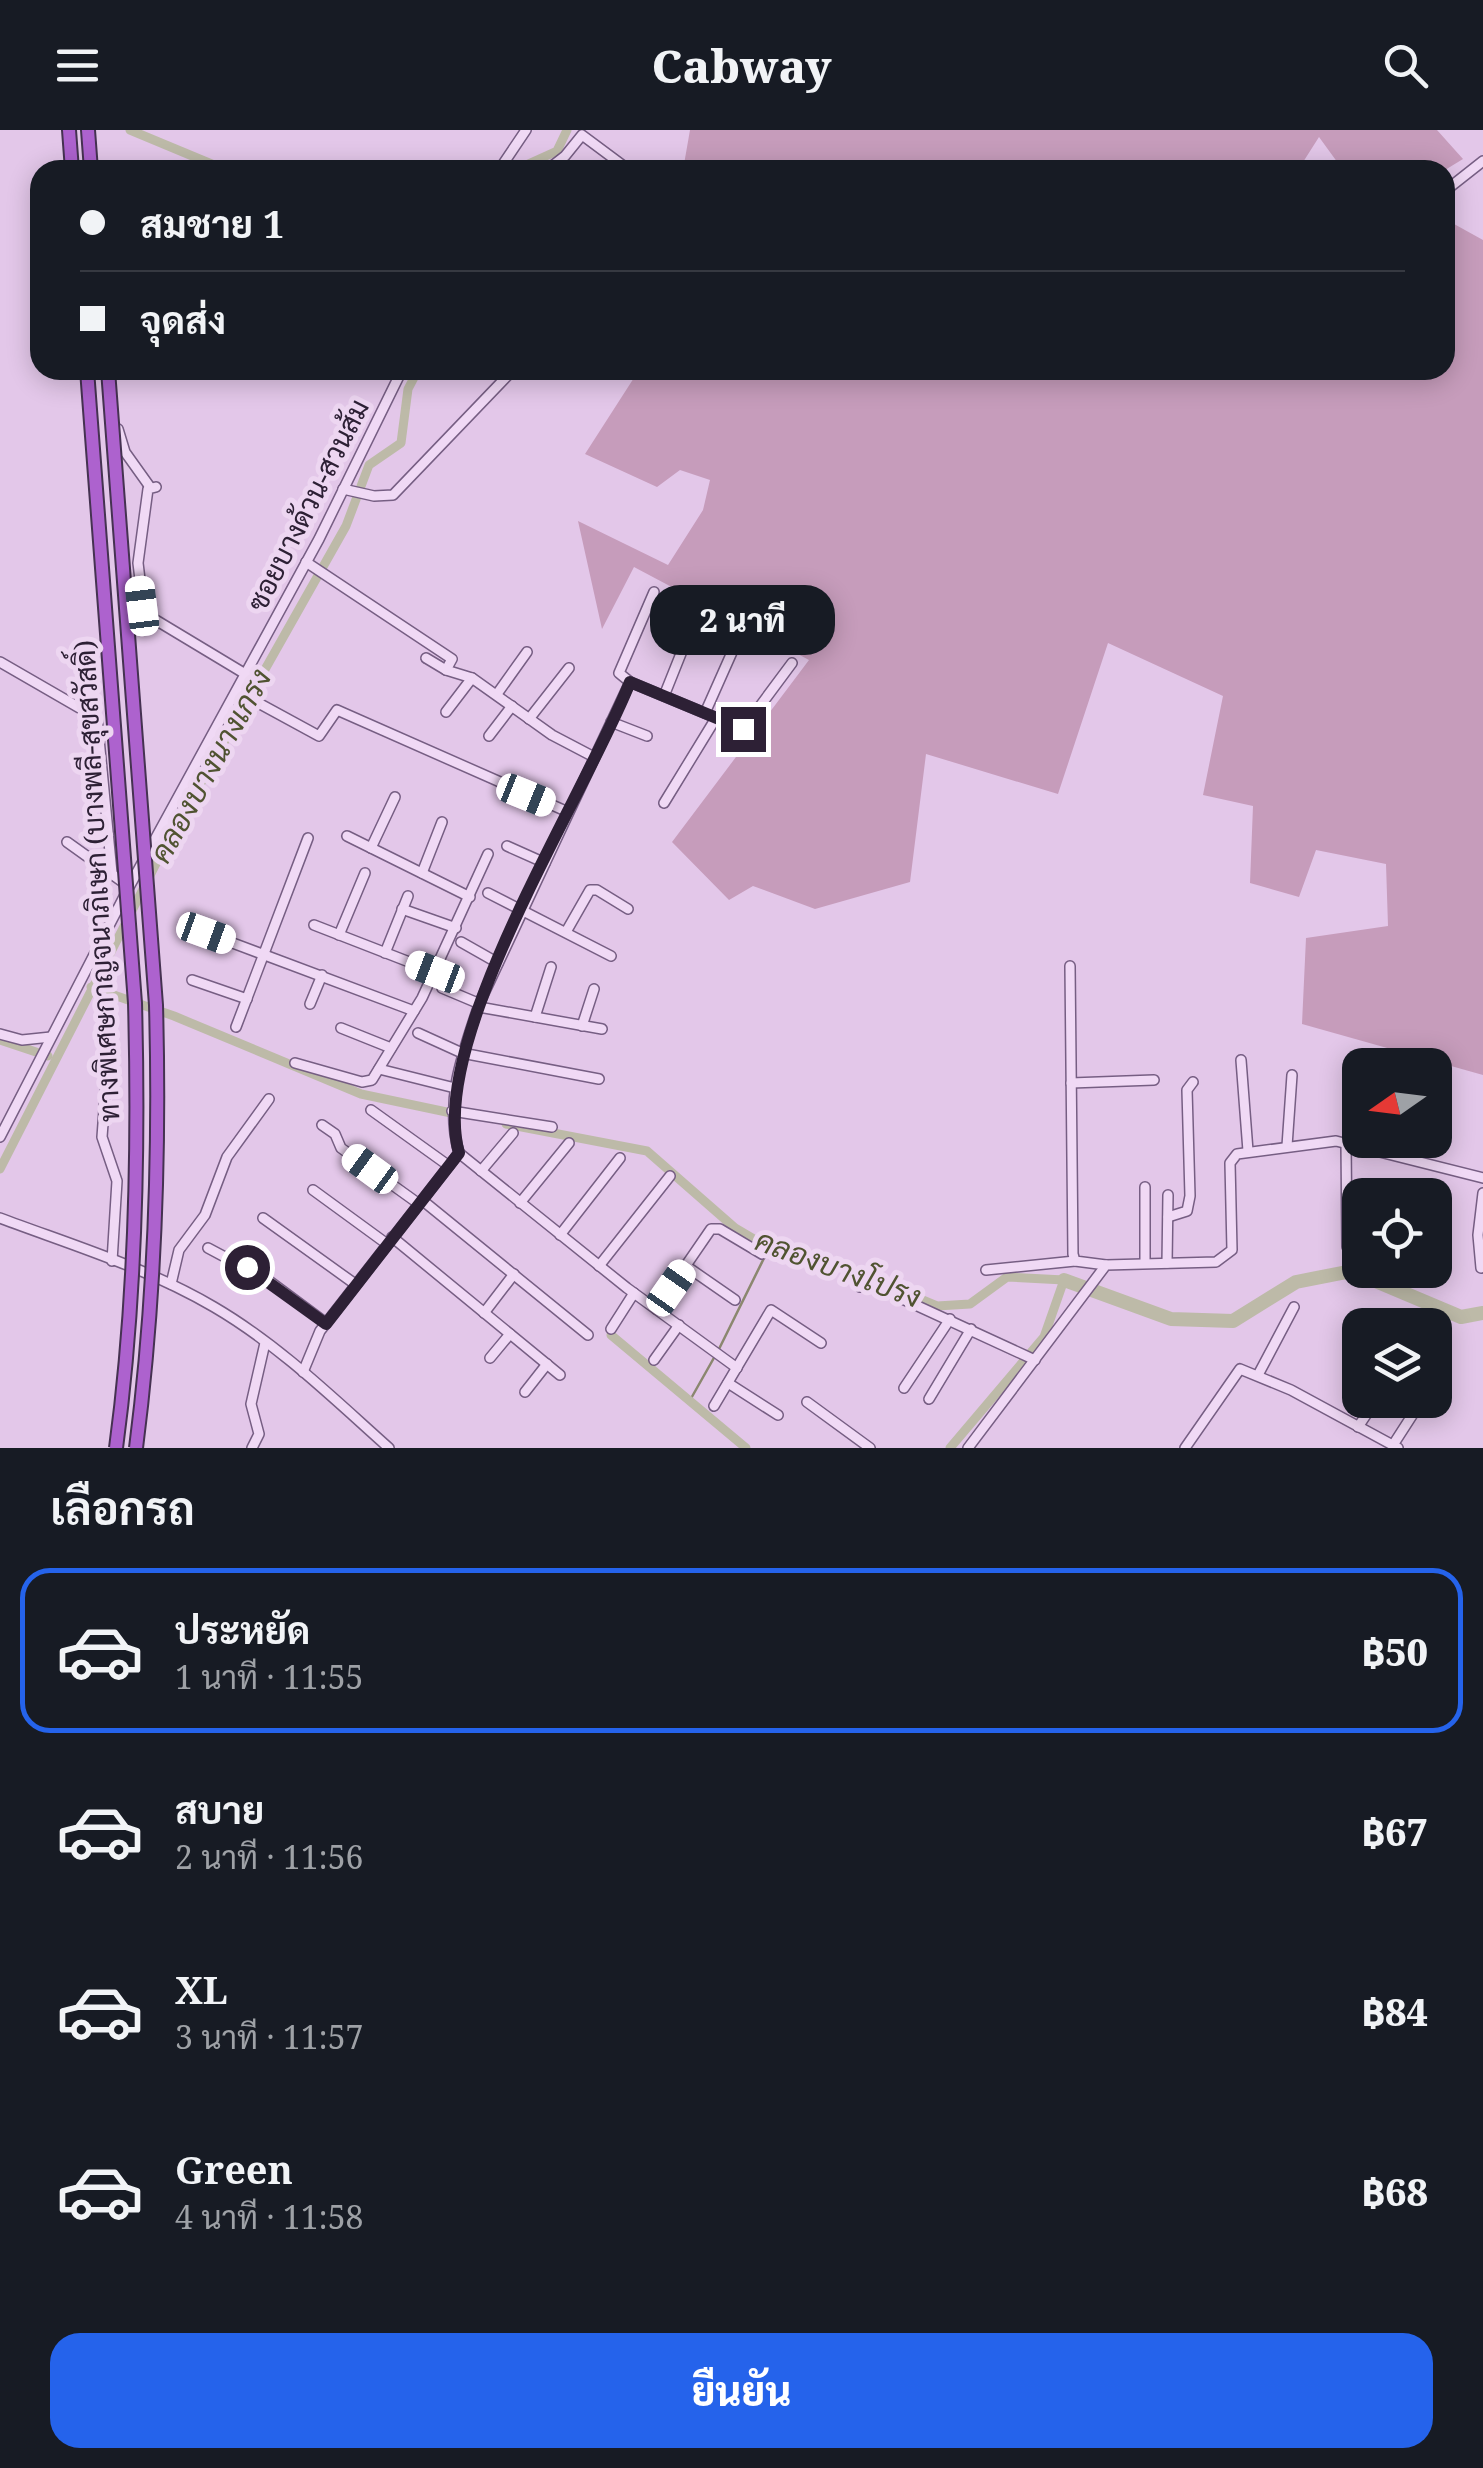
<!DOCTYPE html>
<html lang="th">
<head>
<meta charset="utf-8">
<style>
	body { margin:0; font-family:"Noto Serif",Sarabun,serif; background:#242831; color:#f1f3f6; height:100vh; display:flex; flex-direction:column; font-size:38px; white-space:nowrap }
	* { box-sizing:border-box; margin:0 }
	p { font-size:32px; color:#9ea1a6 }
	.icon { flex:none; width:55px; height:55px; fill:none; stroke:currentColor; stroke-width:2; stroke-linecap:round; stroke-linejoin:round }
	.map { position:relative; height:1318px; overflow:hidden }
	.panel { display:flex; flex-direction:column; background:#171b24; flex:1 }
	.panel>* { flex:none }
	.top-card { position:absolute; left:30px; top:30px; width:1425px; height:220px; border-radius:30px; box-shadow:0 5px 25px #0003; display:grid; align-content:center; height:220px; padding:0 50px; background:#171b24 }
	.needle { width:65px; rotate:256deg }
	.fabs { position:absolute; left:1342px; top:918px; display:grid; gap:20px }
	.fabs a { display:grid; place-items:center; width:110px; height:110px; border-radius:20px; background:#171b24; box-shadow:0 5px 25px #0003; font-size:50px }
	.end { position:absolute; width:45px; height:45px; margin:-22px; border:12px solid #2d2035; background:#fff; box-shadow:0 0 0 5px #fff }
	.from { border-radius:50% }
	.bubble { position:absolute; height:70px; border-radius:30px; background:#171b24; box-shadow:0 5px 25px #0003; font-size:32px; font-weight:800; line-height:70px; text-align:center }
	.car { position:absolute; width:30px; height:60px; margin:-30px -15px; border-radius:12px; box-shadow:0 0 8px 2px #0007; background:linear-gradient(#fff 24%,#345 0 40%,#fff 0 76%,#345 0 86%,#fff 0) }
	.top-card b { display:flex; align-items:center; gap:35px; height:95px; font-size:38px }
	.top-card b+b { border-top:2px solid #363941 }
	.top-card i { width:25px; height:25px; background:#f1f3f6 }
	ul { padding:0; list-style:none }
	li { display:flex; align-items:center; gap:30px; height:165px; margin:0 20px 15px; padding:0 30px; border:5px solid transparent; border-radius:30px }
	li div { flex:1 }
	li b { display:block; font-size:38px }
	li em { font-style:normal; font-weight:800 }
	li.current { border-color:#2563eb }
	li>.icon { width:90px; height:90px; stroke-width:1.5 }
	h2 { padding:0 50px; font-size:45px; line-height:120px }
	.button { display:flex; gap:20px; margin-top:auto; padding:20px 50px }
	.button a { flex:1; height:115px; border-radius:30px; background:#2563eb; color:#fff; font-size:40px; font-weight:800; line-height:115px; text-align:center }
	header { display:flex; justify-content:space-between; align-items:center; height:130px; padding:0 50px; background:#171b24; font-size:45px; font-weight:800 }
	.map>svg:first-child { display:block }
	.green { fill:#c69cbb }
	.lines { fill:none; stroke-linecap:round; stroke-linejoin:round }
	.stream { stroke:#8b876f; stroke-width:2.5 }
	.canal { stroke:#bdbaa8; stroke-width:9 }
	.river { stroke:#bdbaa8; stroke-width:14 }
	.minor-casing { stroke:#765e83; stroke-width:12 }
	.highway-casing { stroke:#453251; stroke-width:16 }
	.minor { stroke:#f0d9f5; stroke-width:9 }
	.highway { stroke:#ad62ce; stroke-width:12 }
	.highway-bridge-casing { stroke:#453251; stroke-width:16; stroke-linecap:butt }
	.highway-bridge { stroke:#ad62ce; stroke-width:12 }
	.route { stroke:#2d2035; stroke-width:12 }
	.labels { text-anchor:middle; stroke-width:10; stroke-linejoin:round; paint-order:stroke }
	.street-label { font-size:28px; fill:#2d2035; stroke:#edd6f1 }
	.water-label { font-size:30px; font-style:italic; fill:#505331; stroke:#edd6f1 }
</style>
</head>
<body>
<header><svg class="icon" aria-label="menu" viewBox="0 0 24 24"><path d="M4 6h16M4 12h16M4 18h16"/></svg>Cabway<svg class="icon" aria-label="search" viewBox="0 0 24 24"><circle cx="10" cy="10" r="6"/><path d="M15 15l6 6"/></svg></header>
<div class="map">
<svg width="1483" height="1318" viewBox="0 0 1483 1318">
	<rect width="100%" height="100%" fill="#e3c7e9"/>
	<g class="green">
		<path d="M690 0H1437L1463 29 1445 40H1343L1319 7 1298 40H683Z"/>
		<path d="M1445 89 1483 110V945L1302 894 1306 808 1388 796 1386 734 1316 720 1299 767 1250 753 1253 676 1203 665 1223 566 1108 513 1058 664 926 624 910 752 815 779 753 756 729 770 672 712 809 530 634 437 602 499 578 391 668 435 703 380 710 350 680 340 657 357 585 324 639 240H1445Z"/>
	</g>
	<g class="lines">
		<g class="stream">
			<path d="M719 1219 769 1118"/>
			<path d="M689 1272 715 1226"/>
		</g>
		<g class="canal">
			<path d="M130 0 226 40"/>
			<path d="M515 40 557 21 567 0"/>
			<path d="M91 857 174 886 361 964 456 984"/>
			<path d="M0 910 48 926"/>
			<path d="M506 994 647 1021 735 1098 769 1118 837 1134 937 1176 970 1174 1007 1147 1064 1150 1044 1207 950 1318"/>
			<path d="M0 1039 163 720 346 396 369 335 401 313 408 259 418 240"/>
			<path d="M611 1205 746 1318"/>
		</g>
		<path class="river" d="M1064 1150 1171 1189 1233 1191 1296 1152 1352 1141 1461 1187 1483 1183"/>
		<g class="minor-casing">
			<g id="minor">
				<path d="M499 40 526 0"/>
				<path d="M547 40 565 26 582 5 629 40"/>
				<path d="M1445 61 1483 31"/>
				<path d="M118 299 125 322 150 357"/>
				<path d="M156 357 148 359 138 433 144 483 247 545"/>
				<path d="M343 359 374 366 393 365 513 240"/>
				<path d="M306 432 452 529 446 540 472 548 552 605 594 627"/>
				<path d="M426 528 446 540"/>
				<path d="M0 532 97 588 112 743"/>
				<path d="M630 552 619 543 654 462"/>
				<path d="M238 562 319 606 337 580 568 682"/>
				<path d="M497 564 527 522"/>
				<path d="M664 566 698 481"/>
				<path d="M446 582 472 548"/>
				<path d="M705 583 741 502"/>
				<path d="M529 589 569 538"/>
				<path d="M611 592 647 606"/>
				<path d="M489 606 512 576"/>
				<path d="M664 673 716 588"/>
				<path d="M347 706 470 767"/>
				<path d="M67 712 127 755"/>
				<path d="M507 716 545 733"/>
				<path d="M371 718 395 667"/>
				<path d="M422 743 442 692"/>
				<path d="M488 763 611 826"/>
				<path d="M402 779 456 798"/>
				<path d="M314 795 435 842"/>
				<path d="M566 802 590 760H597L628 779"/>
				<path d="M206 803 414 881"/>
				<path d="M339 805 365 743"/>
				<path d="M461 812 498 833"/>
				<path d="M385 823 408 766"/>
				<path d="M1070 836 1073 1124 1075 1131 1106 1135"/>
				<path d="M192 850 247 869"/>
				<path d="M442 858 480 874"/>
				<path d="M310 874 322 845"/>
				<path d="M479 877 602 899"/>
				<path d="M535 887 551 837"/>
				<path d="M582 896 594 859"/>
				<path d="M236 897 308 708"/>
				<path d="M341 898 391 918"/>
				<path d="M418 903 462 923 599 949"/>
				<path d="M0 904 22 910 51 907"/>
				<path d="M108 926 102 1007 117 1051 112 1131"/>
				<path d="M1241 930 1248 1021"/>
				<path d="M295 933 362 952 372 950 422 868 488 724"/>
				<path d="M379 939 455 958"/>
				<path d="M1071 953 1154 950"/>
				<path d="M371 980 449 1036"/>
				<path d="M452 981 552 997"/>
				<path d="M322 995 335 1004 341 1018 419 1074"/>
				<path d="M0 1007 129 757 319 409 402 240"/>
				<path d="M1346 1012 1347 1117"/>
				<path d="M1287 1016 1292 945"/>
				<path d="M459 1023 627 1158 737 1238"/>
				<path d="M481 1041 513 1003"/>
				<path d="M1145 1057V1132"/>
				<path d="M313 1060 387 1114"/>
				<path d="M422 1070 588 1205"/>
				<path d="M520 1073 569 1013"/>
				<path d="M1168 1087 1187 1081 1190 1066 1187 960 1193 952"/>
				<path d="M0 1088C72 1115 148 1138 214 1177 279 1215 334 1269 389 1318"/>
				<path d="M263 1088 355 1154"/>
				<path d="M560 1105 620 1028"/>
				<path d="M392 1107 560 1245"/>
				<path d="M208 1118 268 1150 326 1193"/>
				<path d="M1167 1133 1168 1065"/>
				<path d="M599 1136 670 1046"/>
				<path d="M686 1136 735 1170"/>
				<path d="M1481 1138 1478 1105 1483 1063"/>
				<path d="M986 1140 1075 1131"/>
				<path d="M171 1154 179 1120 205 1085 227 1027 269 969"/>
				<path d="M860 1157 872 1155 1035 1230"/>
				<path d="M656 1179 711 1099H720L762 1124"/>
				<path d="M484 1183 514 1144"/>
				<path d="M611 1199 634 1163"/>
				<path d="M490 1228 510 1204"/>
				<path d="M654 1230 679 1195"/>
				<path d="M303 1242 320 1201 459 1023C444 970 463 922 480 872L630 552 743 599 792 533"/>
				<path d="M1258 1245 1294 1177"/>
				<path d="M1435 1250 1439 1238"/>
				<path d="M728 1253 778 1285"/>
				<path d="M904 1258 950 1189"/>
				<path d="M525 1262 547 1234"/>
				<path d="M929 1269 971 1199"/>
				<path d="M807 1272 870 1318"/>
				<path d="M714 1276 771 1180 821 1213"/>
				<path d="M1358 1297 1376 1270"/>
				<path d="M1393 1315 1422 1270"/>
				<path d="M252 1318 259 1304 251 1274 265 1213"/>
				<path d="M968 1318 1106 1135 1216 1132 1232 1120 1230 1033 1237 1024 1336 1011 1483 1048"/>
				<path d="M1185 1318 1240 1239 1291 1260 1398 1318"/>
			</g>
		</g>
		<g class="highway-casing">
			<g id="highway">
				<path d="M69 0 72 40"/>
				<path d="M88 0 91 40"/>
			</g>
		</g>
		<use href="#minor" class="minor"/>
		<use href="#highway" class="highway"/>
		<g class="highway-bridge-casing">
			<g id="highway-bridge">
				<path d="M87 240 135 873C139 1022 136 1170 116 1318"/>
				<path d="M108 240 156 875C160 1024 155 1170 136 1318"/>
			</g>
		</g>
		<use href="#highway-bridge" class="highway-bridge"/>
	</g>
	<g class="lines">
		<path class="route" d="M247 1137 326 1194 459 1023C427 910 585 666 630 552L743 599"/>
	</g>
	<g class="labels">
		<g class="street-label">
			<text transform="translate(308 375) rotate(-63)" y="10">ซอยบางด้วน-สวนส้ม</text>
			<text transform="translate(97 751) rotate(-93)" y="10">ทางพิเศษกาญจนาภิเษก (บางพลี-สุขสวัสดิ์)</text>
		</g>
		<g class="water-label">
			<text transform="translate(211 636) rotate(-61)" y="10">คลองบางนางเกรง</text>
			<text transform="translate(838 1139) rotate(20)" y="10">คลองบางโปรง</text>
		</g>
	</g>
</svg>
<div class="fabs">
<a><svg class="needle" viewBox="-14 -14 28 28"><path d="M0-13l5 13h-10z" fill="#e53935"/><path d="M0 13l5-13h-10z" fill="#9ea1a6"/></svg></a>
<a><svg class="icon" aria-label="locate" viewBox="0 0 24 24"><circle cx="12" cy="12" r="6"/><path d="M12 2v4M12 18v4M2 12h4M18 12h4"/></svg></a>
<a><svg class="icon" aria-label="layers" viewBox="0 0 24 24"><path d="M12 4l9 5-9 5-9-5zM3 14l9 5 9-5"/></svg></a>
</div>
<i class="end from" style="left:247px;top:1137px"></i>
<i class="end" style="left:743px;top:599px"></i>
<div class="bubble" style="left:650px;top:455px;width:185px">2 นาที</div>
<i class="car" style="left:142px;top:476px;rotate:353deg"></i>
<i class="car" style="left:526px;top:665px;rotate:112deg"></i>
<i class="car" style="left:206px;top:803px;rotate:110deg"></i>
<i class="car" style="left:435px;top:842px;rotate:291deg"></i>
<i class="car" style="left:370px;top:1039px;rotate:306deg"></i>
<i class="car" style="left:671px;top:1158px;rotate:35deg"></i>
<div class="top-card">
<b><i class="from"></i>สมชาย 1</b>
<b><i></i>จุดส่ง</b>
</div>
</div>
<section class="panel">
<h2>เลือกรถ</h2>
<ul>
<li class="current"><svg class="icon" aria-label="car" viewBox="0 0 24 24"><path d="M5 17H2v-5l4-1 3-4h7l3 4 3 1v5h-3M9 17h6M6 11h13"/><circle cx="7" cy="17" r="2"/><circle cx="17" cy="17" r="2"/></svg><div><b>ประหยัด</b><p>1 นาที · 11:55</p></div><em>฿50</em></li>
<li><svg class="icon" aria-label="car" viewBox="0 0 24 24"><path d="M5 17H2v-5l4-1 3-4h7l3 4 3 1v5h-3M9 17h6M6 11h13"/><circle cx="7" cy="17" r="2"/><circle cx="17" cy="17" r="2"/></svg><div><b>สบาย</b><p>2 นาที · 11:56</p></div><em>฿67</em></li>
<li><svg class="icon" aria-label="car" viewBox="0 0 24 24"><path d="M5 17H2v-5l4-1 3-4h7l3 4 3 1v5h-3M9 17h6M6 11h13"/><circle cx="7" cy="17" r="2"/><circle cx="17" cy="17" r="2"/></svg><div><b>XL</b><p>3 นาที · 11:57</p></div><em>฿84</em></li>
<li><svg class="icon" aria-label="car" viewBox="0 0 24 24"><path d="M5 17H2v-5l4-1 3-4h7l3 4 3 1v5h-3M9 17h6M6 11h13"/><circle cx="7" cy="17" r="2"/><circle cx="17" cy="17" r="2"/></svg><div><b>Green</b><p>4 นาที · 11:58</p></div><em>฿68</em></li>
</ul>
<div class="button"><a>ยืนยัน</a></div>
</section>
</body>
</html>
